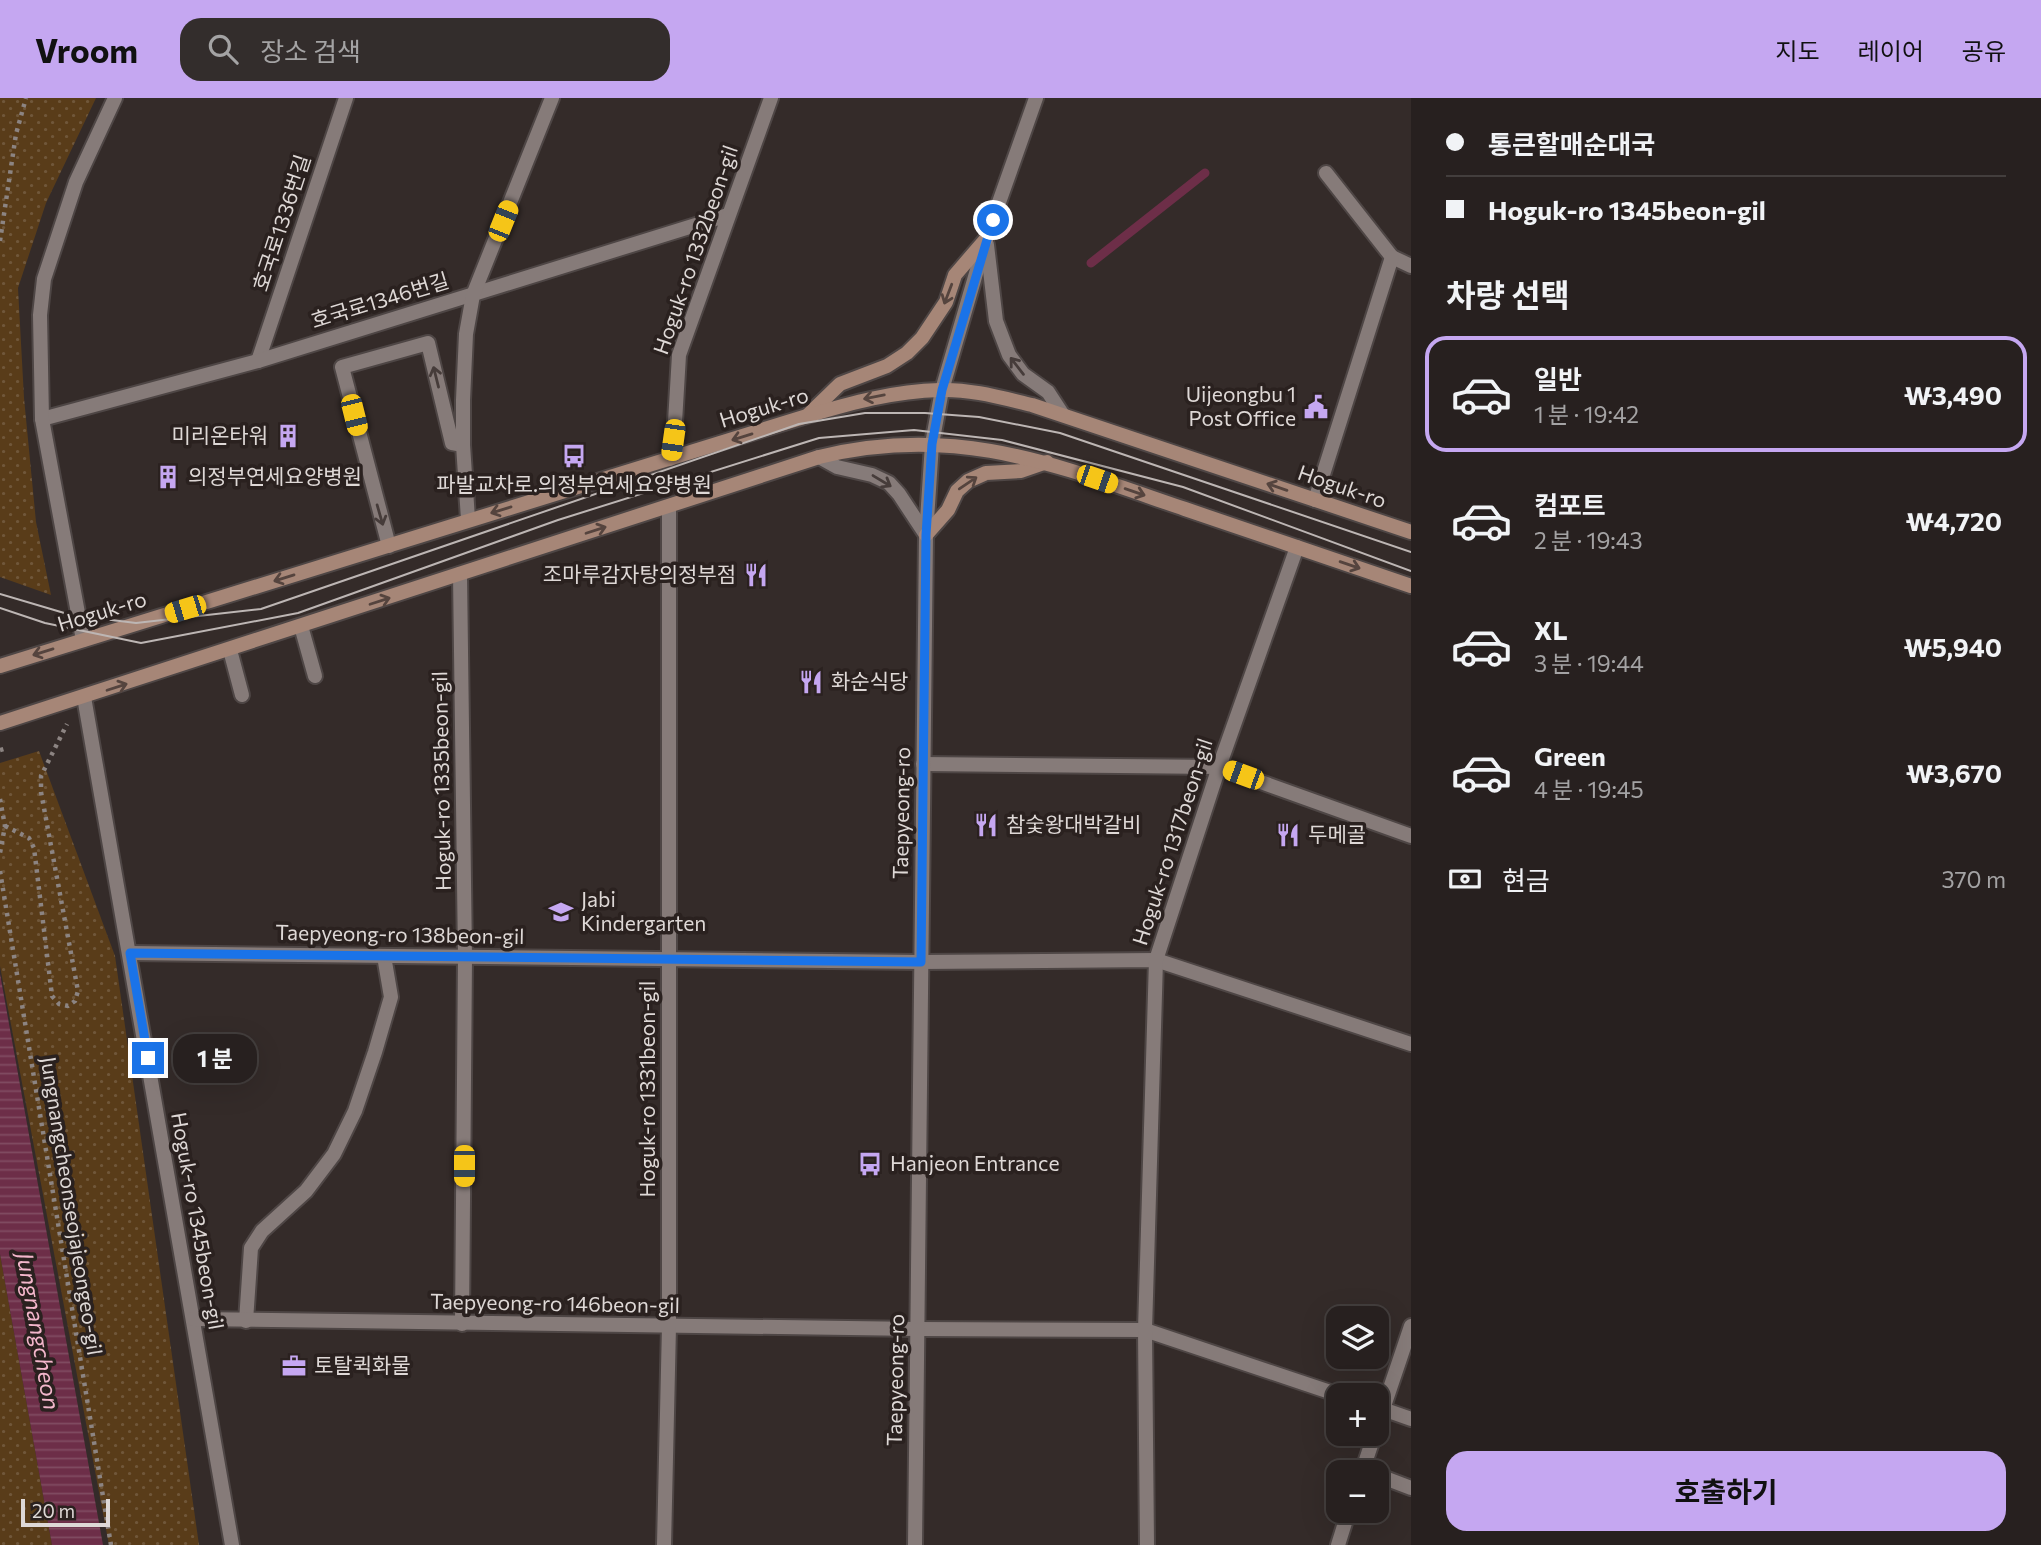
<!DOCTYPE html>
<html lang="ko">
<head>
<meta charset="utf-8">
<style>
	body { margin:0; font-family:Commissioner,"Noto Sans KR",sans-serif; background:#332d2c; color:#f1f3f6; height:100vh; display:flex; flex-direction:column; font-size:26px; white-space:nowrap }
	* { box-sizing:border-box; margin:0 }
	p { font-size:23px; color:#a4a3a4 }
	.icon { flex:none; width:38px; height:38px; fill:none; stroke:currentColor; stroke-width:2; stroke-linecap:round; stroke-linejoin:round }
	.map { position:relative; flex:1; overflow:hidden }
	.drawer { display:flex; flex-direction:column; background:#27201f; width:630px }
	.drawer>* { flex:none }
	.top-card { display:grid; align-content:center; height:154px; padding:0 35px; background:#27201f }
	.controls { position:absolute; left:1326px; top:1208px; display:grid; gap:14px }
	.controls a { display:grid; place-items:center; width:63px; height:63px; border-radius:14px; background:#27201f; box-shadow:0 7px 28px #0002,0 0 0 2px #433e3d; font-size:35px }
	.scale { position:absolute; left:21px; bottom:18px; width:89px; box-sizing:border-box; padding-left:7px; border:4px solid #ded8d6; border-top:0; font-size:19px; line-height:24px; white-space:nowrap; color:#ded8d6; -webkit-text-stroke:5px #2a211f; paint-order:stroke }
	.end { position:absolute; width:32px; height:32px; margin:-16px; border:9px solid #1a73e8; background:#fff; box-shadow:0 0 0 4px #fff }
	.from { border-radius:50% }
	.bubble { position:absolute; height:49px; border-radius:21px; background:#27201f; box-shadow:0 7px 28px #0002,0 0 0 2px #433e3d; font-size:23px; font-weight:700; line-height:49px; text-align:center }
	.car { position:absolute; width:21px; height:42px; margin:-21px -10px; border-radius:9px; box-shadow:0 0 5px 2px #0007; background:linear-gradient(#f5c518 24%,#345 0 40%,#f5c518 0 76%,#345 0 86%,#f5c518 0) }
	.top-card b { display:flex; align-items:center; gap:24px; height:66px; font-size:26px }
	.top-card b+b { border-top:2px solid #433e3d }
	.top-card i { width:18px; height:18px; background:#f1f3f6 }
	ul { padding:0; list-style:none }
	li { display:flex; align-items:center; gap:21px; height:116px; margin:0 14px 10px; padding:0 21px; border:4px solid transparent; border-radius:21px }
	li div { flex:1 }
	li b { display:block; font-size:26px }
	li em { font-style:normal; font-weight:700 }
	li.current { border-color:#c5a7f1 }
	li>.icon { width:63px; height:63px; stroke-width:1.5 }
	h2 { padding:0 35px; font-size:32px; line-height:84px }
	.pay { display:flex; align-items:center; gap:18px; height:77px; padding:0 35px; font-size:26px }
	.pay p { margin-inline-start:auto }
	.button { display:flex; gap:14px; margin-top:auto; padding:14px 35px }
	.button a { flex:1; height:80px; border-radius:21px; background:#c5a7f1; color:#111; font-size:28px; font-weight:700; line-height:80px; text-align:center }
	header { display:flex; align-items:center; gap:42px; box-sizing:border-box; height:98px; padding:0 35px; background:#c5a7f1; color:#111 }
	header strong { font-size:33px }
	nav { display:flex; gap:38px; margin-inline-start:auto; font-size:24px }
	.search { width:490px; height:63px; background:#332d2c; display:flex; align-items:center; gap:18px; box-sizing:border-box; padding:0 24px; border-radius:21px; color:#a4a3a4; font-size:26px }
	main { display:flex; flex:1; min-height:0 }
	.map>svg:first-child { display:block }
	.park { fill:url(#park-dots) }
	.water { fill:url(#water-rules) }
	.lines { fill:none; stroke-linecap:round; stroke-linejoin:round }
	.stream { stroke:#6d2e48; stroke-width:9 }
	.lane-casing { stroke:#4e4645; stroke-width:18 }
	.street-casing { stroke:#4e4645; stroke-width:18 }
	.secondary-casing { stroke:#4e4645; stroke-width:18 }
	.path { stroke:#8c8482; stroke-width:4.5; stroke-dasharray:3.5 5; stroke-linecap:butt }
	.lane { stroke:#867b79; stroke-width:14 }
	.street { stroke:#867b79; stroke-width:14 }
	.secondary { stroke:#a68677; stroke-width:14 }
	.tram { stroke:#bdb6b4; stroke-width:2 }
	.oneway { stroke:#55443e }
	.oneway2 { stroke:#463c3a }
	.route { stroke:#1a73e8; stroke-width:9 }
	.labels { text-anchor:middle; stroke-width:7; stroke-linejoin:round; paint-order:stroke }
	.street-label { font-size:21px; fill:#ded8d6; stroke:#2a211f }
	.poi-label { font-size:21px; fill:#ded8d6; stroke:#2a211f; text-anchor:start }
	.water-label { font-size:23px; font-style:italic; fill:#f3b6cb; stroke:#2a211f }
</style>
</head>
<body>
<header>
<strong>Vroom</strong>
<div class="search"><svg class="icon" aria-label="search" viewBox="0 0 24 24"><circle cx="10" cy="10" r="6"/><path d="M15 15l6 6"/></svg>장소 검색</div>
<nav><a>지도</a><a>레이어</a><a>공유</a></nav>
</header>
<main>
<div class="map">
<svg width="1411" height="1447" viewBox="0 0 1411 1447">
	<defs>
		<pattern id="park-dots" width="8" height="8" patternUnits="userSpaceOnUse" patternTransform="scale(1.75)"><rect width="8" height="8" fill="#593c19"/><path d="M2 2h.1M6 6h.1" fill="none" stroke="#70573a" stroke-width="1.8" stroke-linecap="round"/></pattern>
		<pattern id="water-rules" width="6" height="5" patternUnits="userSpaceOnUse" patternTransform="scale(1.75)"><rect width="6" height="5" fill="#6d2e48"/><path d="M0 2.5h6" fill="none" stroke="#814c62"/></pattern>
	</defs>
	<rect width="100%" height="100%" fill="#342b29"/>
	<g class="park">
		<path d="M0 0H96L46 105 18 190 24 300 36 424 51 497 0 479Z"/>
		<path d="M39 653 115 858 199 1447H109L0 868V665Z"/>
		<path d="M0 1156 52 1447H0Z"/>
	</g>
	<path class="water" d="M0 876 103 1447H52L0 1156Z"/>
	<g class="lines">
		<path class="stream" d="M1091 165 1205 75"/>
		<g class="lane-casing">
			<g id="lane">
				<path d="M1326 75 1392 159 1411 168"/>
				<path d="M1315 402 1392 159"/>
				<path d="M389 448 342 269 428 245 452 345 463 347"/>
				<path d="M301 528 315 578"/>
				<path d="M230 552 242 597"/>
				<path d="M246 1223 251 1150 262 1133 306 1093 334 1056 355 1013 375 954 391 899 384 858"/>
				<path d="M1377 1377 1411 1390"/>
			</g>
		</g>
		<g class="street-casing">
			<g id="street">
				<path d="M987 147 996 223 1009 257 1023 276 1048 294 1063 317"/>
				<path d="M258 263 346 0"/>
				<path d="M42 321 258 263 728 117"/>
				<path d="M819 359 837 369 872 377 889 385 899 396 926 437"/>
				<path d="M670 361 675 324 679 257 771 0"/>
				<path d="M468 421 463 347V302L466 236 473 197 552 0"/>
				<path d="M460 476 465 859 462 1226"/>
				<path d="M83 542 42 321 40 217 44 181 76 84 115 0"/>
				<path d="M84 599 232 1447"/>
				<path d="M923 666 1219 669 1411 738"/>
				<path d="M130 855 921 864 1156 862 1411 946"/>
				<path d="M193 1221 918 1231 1145 1232 1339 1297"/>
				<path d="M1377 1309 1411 1321"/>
				<path d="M1377 1329 1411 1228"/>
				<path d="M1362 1374 1375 1335"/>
				<path d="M664 1447 669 1228V409"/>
				<path d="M915 1447 926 437 932 346 942 292 986 141 1036 0"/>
				<path d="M1147 1447 1145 1232 1156 862 1219 669 1297 449"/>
				<path d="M1338 1447 1349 1412"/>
			</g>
		</g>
		<g class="secondary-casing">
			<g id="secondary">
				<path d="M809 316 840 286 887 268 907 255 922 240 946 204 955 177 986 141"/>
				<path d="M926 437 948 412 957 393 968 383 986 375 1021 373 1047 364"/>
				<path d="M0 568 807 318C851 305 894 293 940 292 971 291 1002 300 1032 307L1411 434"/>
				<path d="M0 625 819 359C957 325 1056 367 1185 411 1260 437 1336 462 1411 488"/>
			</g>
		</g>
		<g class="path">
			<path d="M0 143 16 36 26 0"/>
			<path d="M0 652 7 650"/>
			<path d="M0 701 5 728 0 755"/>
			<path d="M5 728 29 740 34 750 52 898 59 906 68 908 75 903 78 893 41 694V678L67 626"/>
			<path d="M0 773 111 1447"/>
		</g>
		<use href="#lane" class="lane"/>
		<use href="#street" class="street"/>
		<use href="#secondary" class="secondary"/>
		<g class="tram">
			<path d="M0 496 71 517 136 525 261 511 799 326 865 315H925L979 319 1060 335 1411 454"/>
			<path d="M0 510 45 525 141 545 298 515 558 422 819 340 914 332 1002 342 1183 389 1411 473"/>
		</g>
	</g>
	<defs><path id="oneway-shaft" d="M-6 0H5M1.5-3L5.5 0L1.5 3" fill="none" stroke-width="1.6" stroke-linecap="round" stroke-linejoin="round" transform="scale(1.75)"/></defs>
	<g class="oneway">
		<use href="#oneway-shaft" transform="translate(948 196) rotate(111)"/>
		<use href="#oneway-shaft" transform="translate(874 299) rotate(169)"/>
		<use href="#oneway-shaft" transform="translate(742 339) rotate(163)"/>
		<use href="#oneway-shaft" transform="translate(968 385) rotate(-34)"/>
		<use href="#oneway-shaft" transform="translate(1277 389) rotate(-161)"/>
		<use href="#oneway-shaft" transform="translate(1135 394) rotate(19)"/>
		<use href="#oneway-shaft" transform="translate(501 412) rotate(163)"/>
		<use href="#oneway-shaft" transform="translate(596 432) rotate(-18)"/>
		<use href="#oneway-shaft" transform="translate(1350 467) rotate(19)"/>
		<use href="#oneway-shaft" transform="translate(284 480) rotate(163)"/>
		<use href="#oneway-shaft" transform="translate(380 503) rotate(-18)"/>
		<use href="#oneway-shaft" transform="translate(43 554) rotate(163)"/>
		<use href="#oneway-shaft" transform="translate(117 589) rotate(-18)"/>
	</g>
	<g class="oneway2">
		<use href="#oneway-shaft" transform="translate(1017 268) rotate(-128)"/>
		<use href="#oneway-shaft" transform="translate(436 279) rotate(-104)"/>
		<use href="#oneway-shaft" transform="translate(882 383) rotate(31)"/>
		<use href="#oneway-shaft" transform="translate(380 417) rotate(74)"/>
	</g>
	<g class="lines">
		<path class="route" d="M148 960 130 855 921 864 926 437 932 346 942 292 993 122"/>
	</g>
	<defs>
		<g id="civic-bare" transform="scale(1.89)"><path d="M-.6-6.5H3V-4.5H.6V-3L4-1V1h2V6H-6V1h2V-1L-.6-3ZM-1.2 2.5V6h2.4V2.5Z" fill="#c5a7f1" stroke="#2a211f" stroke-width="2.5" paint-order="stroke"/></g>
		<g id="building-bare" transform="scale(1.89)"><path d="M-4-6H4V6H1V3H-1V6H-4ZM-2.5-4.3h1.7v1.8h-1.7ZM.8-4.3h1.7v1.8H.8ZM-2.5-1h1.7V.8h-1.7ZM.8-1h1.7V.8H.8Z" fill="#c5a7f1" stroke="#2a211f" stroke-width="2.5" paint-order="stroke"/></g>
		<g id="bus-bare" transform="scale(1.89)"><path d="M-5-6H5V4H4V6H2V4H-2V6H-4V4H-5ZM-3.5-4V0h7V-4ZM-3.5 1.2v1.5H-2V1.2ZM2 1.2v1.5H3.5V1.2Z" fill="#c5a7f1" stroke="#2a211f" stroke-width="2.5" paint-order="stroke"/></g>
		<g id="restaurant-bare" transform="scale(1.89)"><path d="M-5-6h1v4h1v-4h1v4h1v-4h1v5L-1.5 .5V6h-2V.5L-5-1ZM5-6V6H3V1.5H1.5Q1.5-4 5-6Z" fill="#c5a7f1" stroke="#2a211f" stroke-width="2.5" paint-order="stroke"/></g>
		<g id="school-bare" transform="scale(1.89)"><path d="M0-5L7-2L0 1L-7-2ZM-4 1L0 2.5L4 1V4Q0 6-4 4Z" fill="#c5a7f1" stroke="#2a211f" stroke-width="2.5" paint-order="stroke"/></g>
		<g id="office-bare" transform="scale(1.89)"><path d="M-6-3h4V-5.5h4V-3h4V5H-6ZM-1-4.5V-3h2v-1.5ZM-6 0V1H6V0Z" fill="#c5a7f1" stroke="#2a211f" stroke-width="2.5" paint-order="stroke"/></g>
	</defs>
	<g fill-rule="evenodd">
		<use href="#civic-bare" x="1316" y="309"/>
		<use href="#building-bare" x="288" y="338"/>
		<use href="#bus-bare" x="574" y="358"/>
		<use href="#building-bare" x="168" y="379"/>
		<use href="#restaurant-bare" x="756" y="477"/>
		<use href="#restaurant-bare" x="811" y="584"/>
		<use href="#restaurant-bare" x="986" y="727"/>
		<use href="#restaurant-bare" x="1288" y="737"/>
		<use href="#school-bare" x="561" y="814"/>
		<use href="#bus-bare" x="870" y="1066"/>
		<use href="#office-bare" x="294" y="1268"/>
	</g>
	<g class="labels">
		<g class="street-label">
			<text transform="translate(282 125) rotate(-72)" y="7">호국로1336번길</text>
			<text transform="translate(696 152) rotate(-71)" y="7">Hoguk-ro 1332beon-gil</text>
			<text transform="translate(380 203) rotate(-17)" y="7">호국로1346번길</text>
			<text transform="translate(764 310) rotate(-17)" y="7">Hoguk-ro</text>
			<text transform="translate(1342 389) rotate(19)" y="7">Hoguk-ro</text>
			<text transform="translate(102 514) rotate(-17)" y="7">Hoguk-ro</text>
			<text transform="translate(442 683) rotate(-91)" y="7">Hoguk-ro 1335beon-gil</text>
			<text transform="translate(902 715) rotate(-89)" y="7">Taepyeong-ro</text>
			<text transform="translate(1173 744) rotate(-72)" y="7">Hoguk-ro 1317beon-gil</text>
			<text transform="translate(400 837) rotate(1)" y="7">Taepyeong-ro 138beon-gil</text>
			<text transform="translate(648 991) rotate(-90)" y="7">Hoguk-ro 1331beon-gil</text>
			<text transform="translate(71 1108) rotate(81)" y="7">Jungnangcheonseojajeongeo-gil</text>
			<text transform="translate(197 1123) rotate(80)" y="7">Hoguk-ro 1345beon-gil</text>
			<text transform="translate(555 1206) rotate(1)" y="7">Taepyeong-ro 146beon-gil</text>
			<text transform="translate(896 1282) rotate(-89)" y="7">Taepyeong-ro</text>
		</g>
		<g class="poi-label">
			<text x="1296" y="304" text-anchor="end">Uijeongbu 1<tspan x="1296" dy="24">Post Office</tspan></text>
			<text x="268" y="345" text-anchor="end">미리온타워</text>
			<text x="188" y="386">의정부연세요양병원</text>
			<text x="574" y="394" text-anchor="middle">파발교차로.의정부연세요양병원</text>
			<text x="736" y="484" text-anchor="end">조마루감자탕의정부점</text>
			<text x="831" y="591">화순식당</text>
			<text x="1006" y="734">참숯왕대박갈비</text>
			<text x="1308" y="744">두메골</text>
			<text x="581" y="809">Jabi<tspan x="581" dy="24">Kindergarten</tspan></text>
			<text x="890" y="1073">Hanjeon Entrance</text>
			<text x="314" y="1275">토탈퀵화물</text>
		</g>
		<g class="water-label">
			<text transform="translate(38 1233) rotate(80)" y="8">Jungnangcheon</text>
		</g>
	</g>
</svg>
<div class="controls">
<a><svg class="icon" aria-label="layers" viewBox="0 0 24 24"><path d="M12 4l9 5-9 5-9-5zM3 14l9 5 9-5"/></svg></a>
<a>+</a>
<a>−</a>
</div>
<div class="scale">20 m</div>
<i class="end from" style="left:993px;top:122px"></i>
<i class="end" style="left:148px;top:960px"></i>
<div class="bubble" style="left:173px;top:936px;width:84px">1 분</div>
<i class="car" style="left:503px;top:123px;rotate:22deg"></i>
<i class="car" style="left:354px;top:317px;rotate:166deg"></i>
<i class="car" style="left:673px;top:342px;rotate:188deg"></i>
<i class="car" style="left:1097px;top:381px;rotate:109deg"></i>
<i class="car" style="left:185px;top:511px;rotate:253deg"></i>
<i class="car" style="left:1243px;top:677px;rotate:290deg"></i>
<i class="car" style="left:464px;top:1068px;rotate:180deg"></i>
</div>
<section class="drawer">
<div class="top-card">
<b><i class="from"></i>통큰할매순대국</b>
<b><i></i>Hoguk-ro 1345beon-gil</b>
</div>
<h2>차량 선택</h2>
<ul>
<li class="current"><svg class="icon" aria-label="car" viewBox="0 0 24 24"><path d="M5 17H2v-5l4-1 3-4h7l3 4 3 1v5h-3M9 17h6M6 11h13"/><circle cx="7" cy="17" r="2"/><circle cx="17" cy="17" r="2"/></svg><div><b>일반</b><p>1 분 · 19:42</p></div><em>₩3,490</em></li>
<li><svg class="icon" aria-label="car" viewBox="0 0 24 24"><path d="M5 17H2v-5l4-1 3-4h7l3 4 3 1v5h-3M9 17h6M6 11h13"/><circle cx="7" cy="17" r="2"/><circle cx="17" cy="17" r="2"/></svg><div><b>컴포트</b><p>2 분 · 19:43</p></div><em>₩4,720</em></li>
<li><svg class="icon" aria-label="car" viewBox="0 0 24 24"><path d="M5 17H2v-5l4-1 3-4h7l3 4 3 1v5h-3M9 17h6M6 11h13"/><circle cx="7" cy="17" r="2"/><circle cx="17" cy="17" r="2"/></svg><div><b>XL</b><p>3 분 · 19:44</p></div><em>₩5,940</em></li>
<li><svg class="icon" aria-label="car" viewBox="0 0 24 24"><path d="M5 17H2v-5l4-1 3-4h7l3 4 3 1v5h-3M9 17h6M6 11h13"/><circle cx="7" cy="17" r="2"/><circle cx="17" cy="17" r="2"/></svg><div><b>Green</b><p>4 분 · 19:45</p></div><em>₩3,670</em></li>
</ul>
<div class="pay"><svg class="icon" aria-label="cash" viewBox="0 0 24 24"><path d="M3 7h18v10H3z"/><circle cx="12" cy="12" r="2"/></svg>현금<p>370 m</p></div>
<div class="button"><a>호출하기</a></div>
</section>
</main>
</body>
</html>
